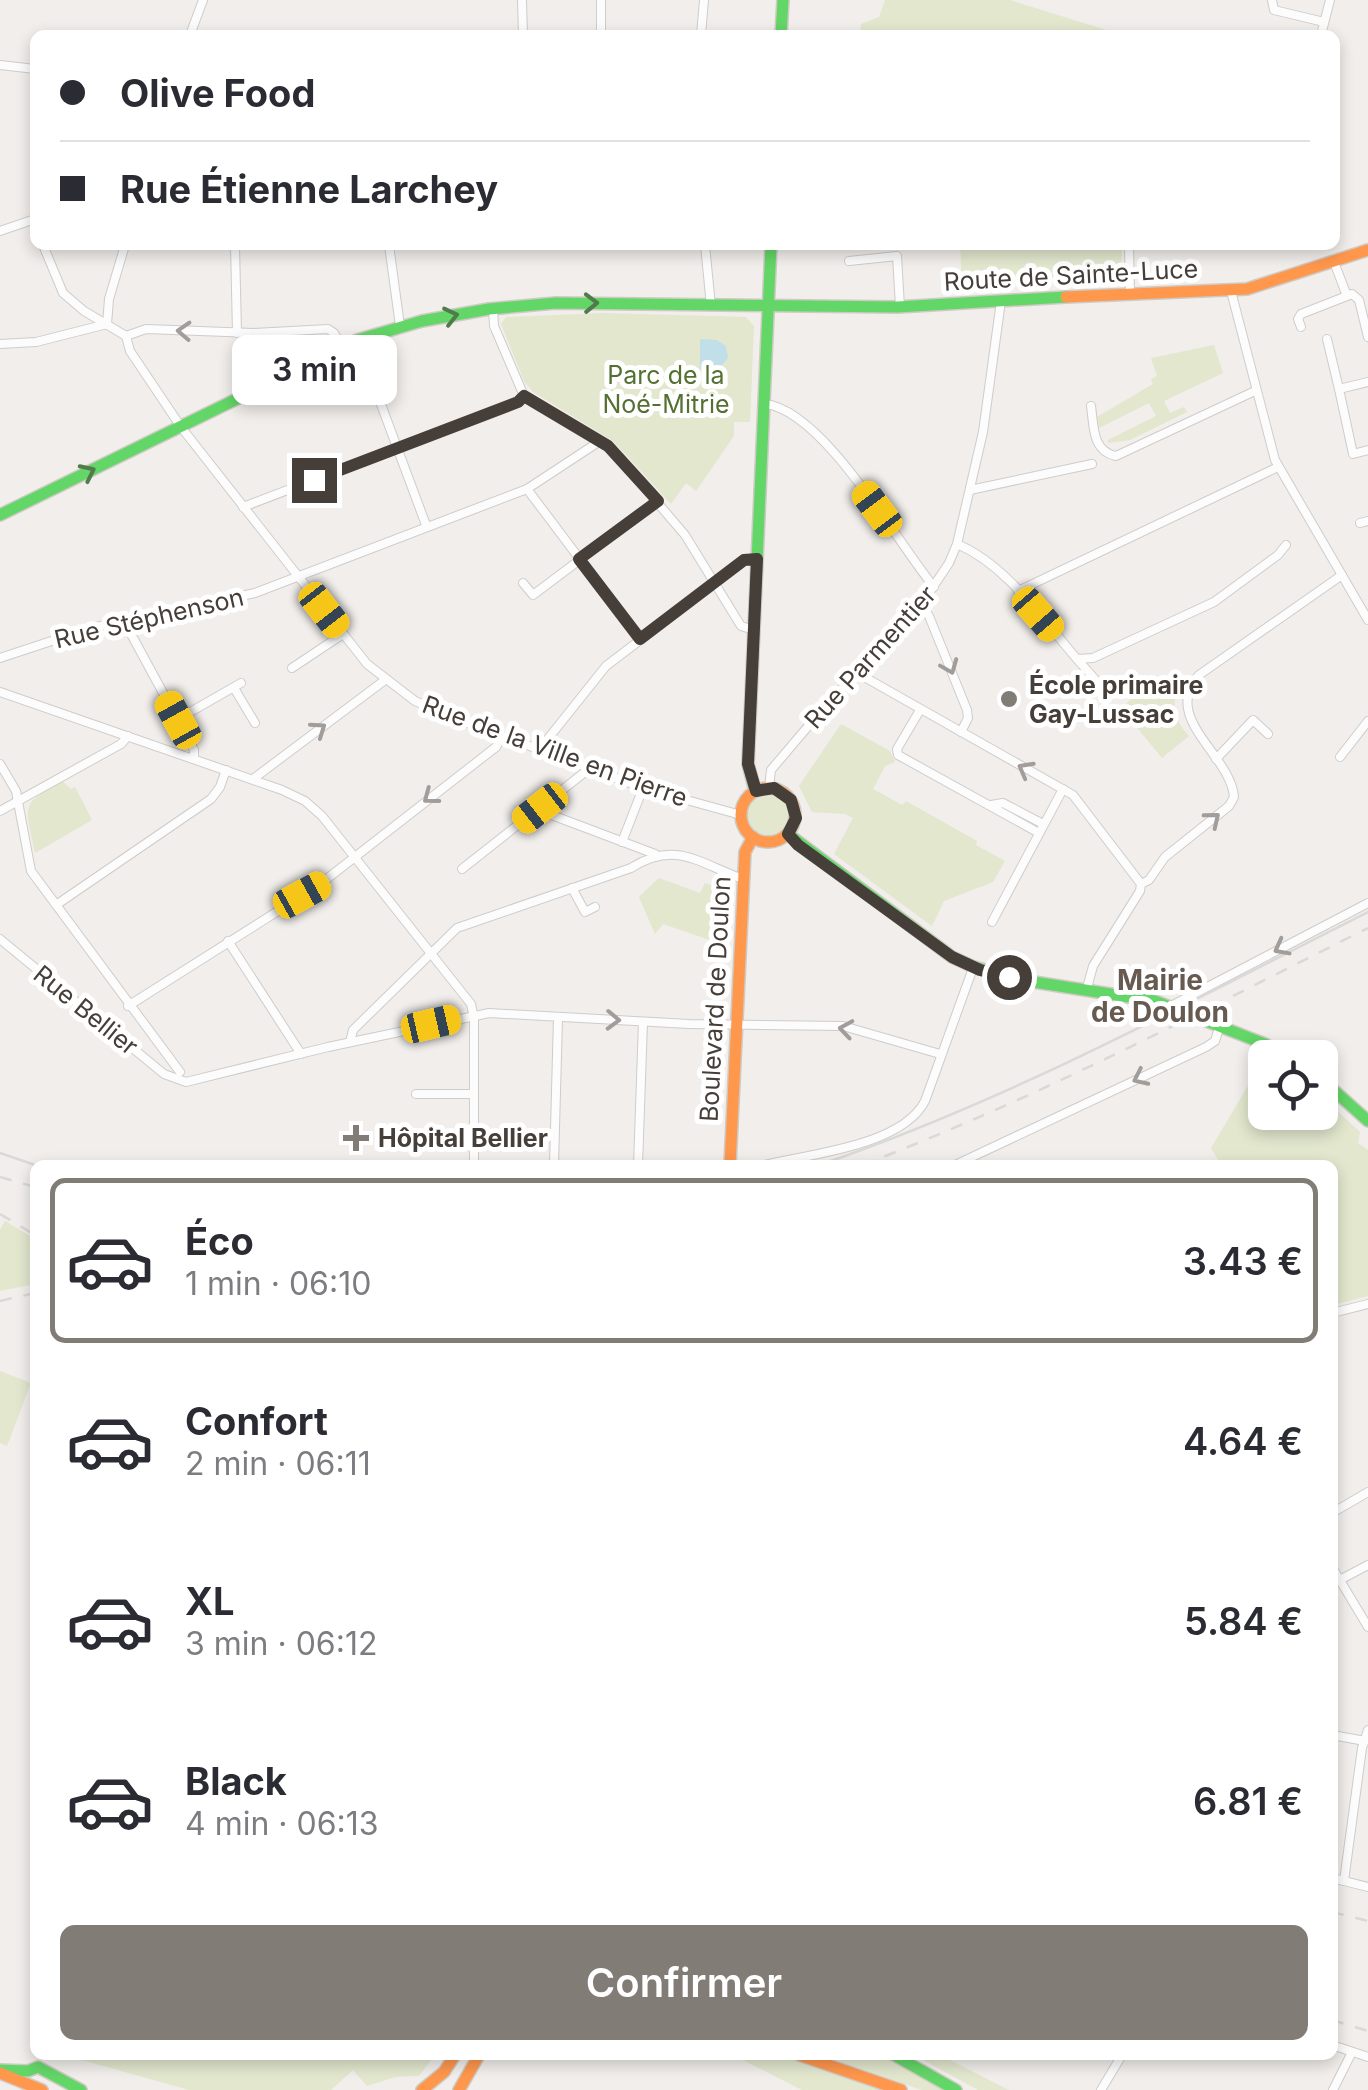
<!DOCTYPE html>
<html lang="fr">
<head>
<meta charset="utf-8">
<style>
	body { margin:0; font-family:Inter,sans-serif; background:#f2f2f3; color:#2b2b33; height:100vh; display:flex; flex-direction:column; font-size:38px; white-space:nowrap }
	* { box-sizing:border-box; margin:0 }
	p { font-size:32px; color:#7c7c81 }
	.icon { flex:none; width:55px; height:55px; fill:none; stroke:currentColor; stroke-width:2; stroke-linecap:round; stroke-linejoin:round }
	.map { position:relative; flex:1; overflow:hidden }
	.drawer { position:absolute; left:30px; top:1160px; width:1308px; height:900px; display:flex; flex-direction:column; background:#fff; border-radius:15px; box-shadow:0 5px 15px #0003 }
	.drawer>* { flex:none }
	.banner { position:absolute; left:30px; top:30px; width:1310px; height:220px; border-radius:15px; box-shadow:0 5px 15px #0003; display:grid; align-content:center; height:220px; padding:0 30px; background:#fff }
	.fabs { position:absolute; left:1248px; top:1040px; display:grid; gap:20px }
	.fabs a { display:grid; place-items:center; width:90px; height:90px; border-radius:15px; background:#fff; box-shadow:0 5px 15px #0003; font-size:50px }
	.end { position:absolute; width:45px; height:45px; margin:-22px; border:12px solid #463e38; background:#fff; box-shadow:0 0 0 5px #fff }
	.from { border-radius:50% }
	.bubble { position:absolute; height:70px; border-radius:15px; background:#fff; box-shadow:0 5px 15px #0003; font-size:32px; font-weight:600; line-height:70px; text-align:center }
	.car { position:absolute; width:30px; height:60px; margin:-30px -15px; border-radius:12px; box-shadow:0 0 8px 2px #0007; background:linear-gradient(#f5c518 24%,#345 0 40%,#f5c518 0 76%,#345 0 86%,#f5c518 0) }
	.banner b { display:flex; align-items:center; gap:35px; height:95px; font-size:38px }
	.banner b+b { border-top:2px solid #e1e1e2 }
	.banner i { width:25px; height:25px; background:#2b2b33 }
	ul { padding:18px 0 0; list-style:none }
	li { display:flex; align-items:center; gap:30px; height:165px; margin:0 20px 15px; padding:0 10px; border:5px solid transparent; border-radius:15px }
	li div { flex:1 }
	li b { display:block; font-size:38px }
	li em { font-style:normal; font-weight:600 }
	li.on { border-color:#827c77 }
	li>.icon { width:90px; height:90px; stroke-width:1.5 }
	.primary-button { display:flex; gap:20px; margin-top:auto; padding:20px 30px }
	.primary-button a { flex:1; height:115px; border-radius:15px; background:#827c77; color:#fff; font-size:40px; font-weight:600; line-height:115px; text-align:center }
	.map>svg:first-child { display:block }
	.green { fill:#e2e7ce }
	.water { fill:#c1dfe9 }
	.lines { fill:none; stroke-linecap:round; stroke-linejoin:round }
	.street-casing { stroke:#cfccc9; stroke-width:10 }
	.fast-casing { stroke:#cfcac3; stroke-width:14 }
	.slow-casing { stroke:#cfcac3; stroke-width:14 }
	.street { stroke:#fdfcfc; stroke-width:8 }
	.fast { stroke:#63d668; stroke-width:11 }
	.slow { stroke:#ff974d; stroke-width:11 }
	.tram { stroke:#d9d9d8; stroke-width:2.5 }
	.rail { stroke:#d9d9d8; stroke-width:2.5; stroke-dasharray:12 12; stroke-linecap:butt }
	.oneway { stroke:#527b4b }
	.oneway2 { stroke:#a29d9a }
	.route { stroke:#463e38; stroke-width:12 }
	.poi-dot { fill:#827c77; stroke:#fff; stroke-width:4 }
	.labels { text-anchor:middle; stroke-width:10; stroke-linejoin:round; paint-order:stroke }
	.street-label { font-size:25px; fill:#463e38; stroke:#fff }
	.park-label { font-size:25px; fill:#547132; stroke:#fff }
	.poi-label { font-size:25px; font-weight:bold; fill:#463e38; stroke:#fff; text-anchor:start }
	.neighbourhood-label { font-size:28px; font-weight:bold; fill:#675b51; stroke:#fff }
</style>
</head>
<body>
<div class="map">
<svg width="1368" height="2090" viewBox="0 0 1368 2090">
	<rect width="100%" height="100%" fill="#f1eeeb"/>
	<g class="green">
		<path d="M885 0H1010L1122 35H860L861 24 879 17Z"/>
		<path d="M960 245H1122L1121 275 962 285Z"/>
		<path d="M602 313 746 317 754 326 750 422H734V436L696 491 686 483 671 504 613 441 533 392 524 381 501 324 506 317Z"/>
		<path d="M1214 345 1223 373 1164 401 1170 413 1184 407 1187 412 1130 440 1108 443V440L1156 416 1149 403 1099 428 1097 417 1153 384 1151 379 1157 376 1151 358Z"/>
		<path d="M1179 674 1182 677C1171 698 1172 718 1189 736L1162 758 1122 709 1152 675 1164 682Z"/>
		<path d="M841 724 890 751 895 762 885 766 873 789 902 805 906 801 977 841 976 845 1005 861 993 882 944 901 932 926 834 854 853 818 845 814 812 812 799 786Z"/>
		<path d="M62 781 71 789 75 787 92 820 35 853C26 805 18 806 62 781Z"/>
		<circle cx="768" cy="815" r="20"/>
		<path d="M659 878 700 893 705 883 724 890 727 899V942L713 941 663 924 655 934 639 897Z"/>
		<path d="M1264 1059 1265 1112H1320V1095L1360 1132 1358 1143 1368 1150V1296L1333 1305 1332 1165H1221L1211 1148Z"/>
		<path d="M5 1221 35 1239V1284L0 1291V1230Z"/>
		<path d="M0 1371 31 1383 7 1446 0 1443Z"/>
		<path d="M64 2055H435L419 2076 395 2077 367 2086 353 2070 331 2090H189Z"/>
		<path d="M733 2055H787L879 2090H802Z"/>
		<path d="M820 2055H885L948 2090H922Z"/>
		<path d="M914 2055H940L1009 2090H978Z"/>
	</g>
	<path class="water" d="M700 339 717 340 726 346 728 358 721 366 700 369Z"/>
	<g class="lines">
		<g class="street-casing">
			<g id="street">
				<path d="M522 0 523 35"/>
				<path d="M601 0V35"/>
				<path d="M1272 0 1274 10 1324 22"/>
				<path d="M190 35 203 0"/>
				<path d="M701 35 704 0"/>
				<path d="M1321 35 1330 0"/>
				<path d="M0 65 35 69"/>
				<path d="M0 231 35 219"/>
				<path d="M43 245 63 293 84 311 126 336"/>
				<path d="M235 245 237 333"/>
				<path d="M389 245 400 326"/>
				<path d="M705 245 711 306"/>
				<path d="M1129 245 1130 294"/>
				<path d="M849 261 897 256 900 307"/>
				<path d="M1334 262 1347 296 1352 294 1359 300 1368 337"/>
				<path d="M1231 291 1275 460 1368 620"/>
				<path d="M493 308 494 326 524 396 608 445 685 535 741 626 754 630"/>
				<path d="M107 324 109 299 125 245"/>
				<path d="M1301 327 1298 319 1301 314 1347 296"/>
				<path d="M126 336 130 351 181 427 367 664 415 701 462 721 643 788 741 815"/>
				<path d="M126 336 146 329 253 333 328 329 334 333 342 346"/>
				<path d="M1327 339 1339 389"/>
				<path d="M357 340 426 525"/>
				<path d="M0 344 36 342 107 324"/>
				<path d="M1368 382 1339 389 1353 454 1368 450"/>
				<path d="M765 404C823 410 897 542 934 587"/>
				<path d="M1091 406C1094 427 1092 451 1116 456L1255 391"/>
				<path d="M527 489 640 639"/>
				<path d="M970 490 1092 464"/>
				<path d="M243 507 518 402 524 396"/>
				<path d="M1360 523 1368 521"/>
				<path d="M957 544C1007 565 1042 619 1077 659L1093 658 1214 602 1278 555 1286 545"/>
				<path d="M523 583 533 595 658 501"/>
				<path d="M1018 591 1278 467"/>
				<path d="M920 604 929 616 967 710 968 718 961 732"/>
				<path d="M124 621 194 750V759"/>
				<path d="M0 658 91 628 255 593 527 489 600 441"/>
				<path d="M1077 659 1100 685"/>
				<path d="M292 668 343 634"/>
				<path d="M859 674 1073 795 1141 884"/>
				<path d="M234 688 255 723"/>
				<path d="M0 692 282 790 305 801 322 816 471 1004 474 1018V1165"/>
				<path d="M920 710 897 749 898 755 1039 833"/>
				<path d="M178 719 241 683"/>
				<path d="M539 750 606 666 744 561 757 559"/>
				<path d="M1340 757 1368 721"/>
				<path d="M1216 759 1253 720 1268 734"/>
				<path d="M0 764 16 791 31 871 180 1072"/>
				<path d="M253 779 385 680"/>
				<path d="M769 788 771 770 816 717 927 596 949 563 957 544 983 432 1001 301"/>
				<path d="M991 805 1003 803 1043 824"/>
				<path d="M541 807 549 814 655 854"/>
				<path d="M0 811 121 744 128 736"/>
				<path d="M622 842 643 788"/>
				<path d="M462 869 585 772"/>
				<path d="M572 888 585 912 595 907"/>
				<path d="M56 905 211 799 220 787 226 770"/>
				<path d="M992 922 1063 789"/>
				<path d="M0 939 164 1074 186 1082 328 1047 489 1013 689 1024 843 1026 940 1054"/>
				<path d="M228 941 301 1054"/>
				<path d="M1087 988 1093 966 1140 891 1141 884 1149 880 1165 857 1229 806 1234 797C1231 755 1160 718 1199 675L1342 575"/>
				<path d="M128 1006 319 885 496 747 502 736"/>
				<path d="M1171 1006 1368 903"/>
				<path d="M350 1042 353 1030 457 928 631 868C676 840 698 863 743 879"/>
				<path d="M416 1094H473"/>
				<path d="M554 1165 558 1018"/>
				<path d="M638 1165 643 1022"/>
				<path d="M764 1165C809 1154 902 1146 925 1101L973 968"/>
				<path d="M955 1165 1206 1047 1215 1041 1219 1028"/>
				<path d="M1332 1313 1368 1304"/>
				<path d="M1332 1513 1368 1492"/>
				<path d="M1332 1567 1368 1627"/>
				<path d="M1332 1584 1368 1565"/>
				<path d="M1332 1735 1365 1741"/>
				<path d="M1332 1878 1368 1887"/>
				<path d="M1344 1881 1362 1748 1368 1730"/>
				<path d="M35 2044V2046"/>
				<path d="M1332 2045 1368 2057"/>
				<path d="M1101 2090 1122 2055"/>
				<path d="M1333 2090 1352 2052"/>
			</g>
		</g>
		<g class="fast-casing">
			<g id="fast">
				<path d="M781 35 783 0"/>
				<path d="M0 515 357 340 422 321 489 309 556 303 898 307 1066 297"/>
				<path d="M755 791 748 764 771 245"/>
				<path d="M788 834 952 957 974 967 1021 980 1155 1001 1265 1044 1287 1058"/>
				<path d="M1320 1078 1368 1121"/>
				<path d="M894 2055 956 2090"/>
				<path d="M0 2070 28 2071 38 2067 81 2090"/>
			</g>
		</g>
		<g class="slow-casing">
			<g id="slow">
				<path d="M1066 297 1247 289 1368 250"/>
				<circle cx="768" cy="815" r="27"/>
				<path d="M730 1165 745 852 753 837"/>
				<path d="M799 2055 901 2090"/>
				<path d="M0 2073 42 2090"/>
				<path d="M422 2090 444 2072 455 2055"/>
				<path d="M459 2090 479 2055"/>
			</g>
		</g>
		<use href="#street" class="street"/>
		<use href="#fast" class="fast"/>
		<use href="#slow" class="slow"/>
		<g class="tram">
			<path d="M0 1153 35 1165"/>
			<path d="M819 1165C1010 1100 1189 1002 1368 912"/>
		</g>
		<g class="rail">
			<path d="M862 1165C1036 1099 1202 1011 1368 928"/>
			<path d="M0 1177 35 1187"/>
			<path d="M0 1214 35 1235"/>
			<path d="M0 1301 35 1293"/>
			<path d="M1332 1912 1368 1921"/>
			<path d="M1332 2020 1368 2031"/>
		</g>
	</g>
	<defs><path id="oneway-chevron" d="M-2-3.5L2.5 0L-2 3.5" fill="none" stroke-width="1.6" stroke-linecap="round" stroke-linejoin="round" transform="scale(2.5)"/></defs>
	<g class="oneway">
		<use href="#oneway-chevron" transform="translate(591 303) rotate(-1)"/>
		<use href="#oneway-chevron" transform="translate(451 316) rotate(-13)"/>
		<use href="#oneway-chevron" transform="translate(88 472) rotate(-26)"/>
	</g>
	<g class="oneway2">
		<use href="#oneway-chevron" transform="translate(184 331) rotate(-177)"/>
		<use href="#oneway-chevron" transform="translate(950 667) rotate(68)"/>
		<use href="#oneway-chevron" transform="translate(319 729) rotate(-35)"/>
		<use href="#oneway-chevron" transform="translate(1025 769) rotate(-151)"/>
		<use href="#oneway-chevron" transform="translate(430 797) rotate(143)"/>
		<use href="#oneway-chevron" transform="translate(1213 819) rotate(-39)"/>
		<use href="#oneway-chevron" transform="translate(1281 948) rotate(152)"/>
		<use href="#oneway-chevron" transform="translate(613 1020) rotate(2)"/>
		<use href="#oneway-chevron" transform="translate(846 1029) rotate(-171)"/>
		<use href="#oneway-chevron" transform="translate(1140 1078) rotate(155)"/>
	</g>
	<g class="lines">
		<path class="route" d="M314 480 518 402 524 396 608 446 658 501 579 559 640 639 744 560 757 559 748 764 756 791 774 788 791 800 796 818 788 834 798 845 952 957 980 970 1009 977"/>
	</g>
	<g class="poi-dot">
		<circle cx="1009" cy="699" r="10"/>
		<path d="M351 1123h10v10h10v10h-10v10h-10v-10h-10v-10h10z"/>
	</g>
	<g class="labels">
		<g class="street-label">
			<text transform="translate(1071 275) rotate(-3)" y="9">Route de Sainte-Luce</text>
			<text transform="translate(149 618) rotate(-13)" y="9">Rue Stéphenson</text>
			<text transform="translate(870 657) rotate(-48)" y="9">Rue Parmentier</text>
			<text transform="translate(555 751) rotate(20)" y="9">Rue de la Ville en Pierre</text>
			<text transform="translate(715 999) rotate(-87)" y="9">Boulevard de Doulon</text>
			<text transform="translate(86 1010) rotate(39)" y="9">Rue Bellier</text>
		</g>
		<g class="park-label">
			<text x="666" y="384">Parc de la<tspan x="666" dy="29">Noé-Mitrie</tspan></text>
		</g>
		<g class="poi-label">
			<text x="1029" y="694">École primaire<tspan x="1029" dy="29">Gay-Lussac</tspan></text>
			<text x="378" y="1147">Hôpital Bellier</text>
		</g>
		<g class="neighbourhood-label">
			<text x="1160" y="990">Mairie<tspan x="1160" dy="32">de Doulon</tspan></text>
		</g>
	</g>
</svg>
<div class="fabs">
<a><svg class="icon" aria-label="locate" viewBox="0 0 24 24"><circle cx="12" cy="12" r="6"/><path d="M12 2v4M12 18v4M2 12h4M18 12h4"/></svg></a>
</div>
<i class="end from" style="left:1009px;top:977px"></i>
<i class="end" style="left:314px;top:480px"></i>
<div class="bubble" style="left:232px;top:335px;width:165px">3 min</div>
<i class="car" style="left:877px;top:509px;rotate:323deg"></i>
<i class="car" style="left:324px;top:610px;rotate:142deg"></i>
<i class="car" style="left:1038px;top:614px;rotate:139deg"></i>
<i class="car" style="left:178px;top:720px;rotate:331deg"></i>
<i class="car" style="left:540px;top:808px;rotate:232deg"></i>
<i class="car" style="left:302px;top:895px;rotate:61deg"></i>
<i class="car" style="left:431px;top:1024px;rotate:77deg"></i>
<div class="banner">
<b><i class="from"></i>Olive Food</b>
<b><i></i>Rue Étienne Larchey</b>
</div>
<section class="drawer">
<ul>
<li class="on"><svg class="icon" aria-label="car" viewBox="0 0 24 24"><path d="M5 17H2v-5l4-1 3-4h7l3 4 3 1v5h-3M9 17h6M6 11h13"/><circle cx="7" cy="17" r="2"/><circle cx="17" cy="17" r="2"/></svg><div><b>Éco</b><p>1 min · 06:10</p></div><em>3.43 €</em></li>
<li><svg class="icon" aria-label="car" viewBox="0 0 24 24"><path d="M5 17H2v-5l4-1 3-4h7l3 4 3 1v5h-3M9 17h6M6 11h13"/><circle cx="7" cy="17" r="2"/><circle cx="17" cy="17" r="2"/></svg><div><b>Confort</b><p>2 min · 06:11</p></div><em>4.64 €</em></li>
<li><svg class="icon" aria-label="car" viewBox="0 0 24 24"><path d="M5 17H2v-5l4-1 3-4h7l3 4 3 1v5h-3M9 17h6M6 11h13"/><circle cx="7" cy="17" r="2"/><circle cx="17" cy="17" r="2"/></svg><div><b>XL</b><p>3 min · 06:12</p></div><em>5.84 €</em></li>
<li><svg class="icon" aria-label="car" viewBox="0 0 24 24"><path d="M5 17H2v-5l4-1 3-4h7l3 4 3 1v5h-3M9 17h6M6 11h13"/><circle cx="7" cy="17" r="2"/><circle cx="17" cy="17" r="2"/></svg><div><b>Black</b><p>4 min · 06:13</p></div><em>6.81 €</em></li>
</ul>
<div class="primary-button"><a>Confirmer</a></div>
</section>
</div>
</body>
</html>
